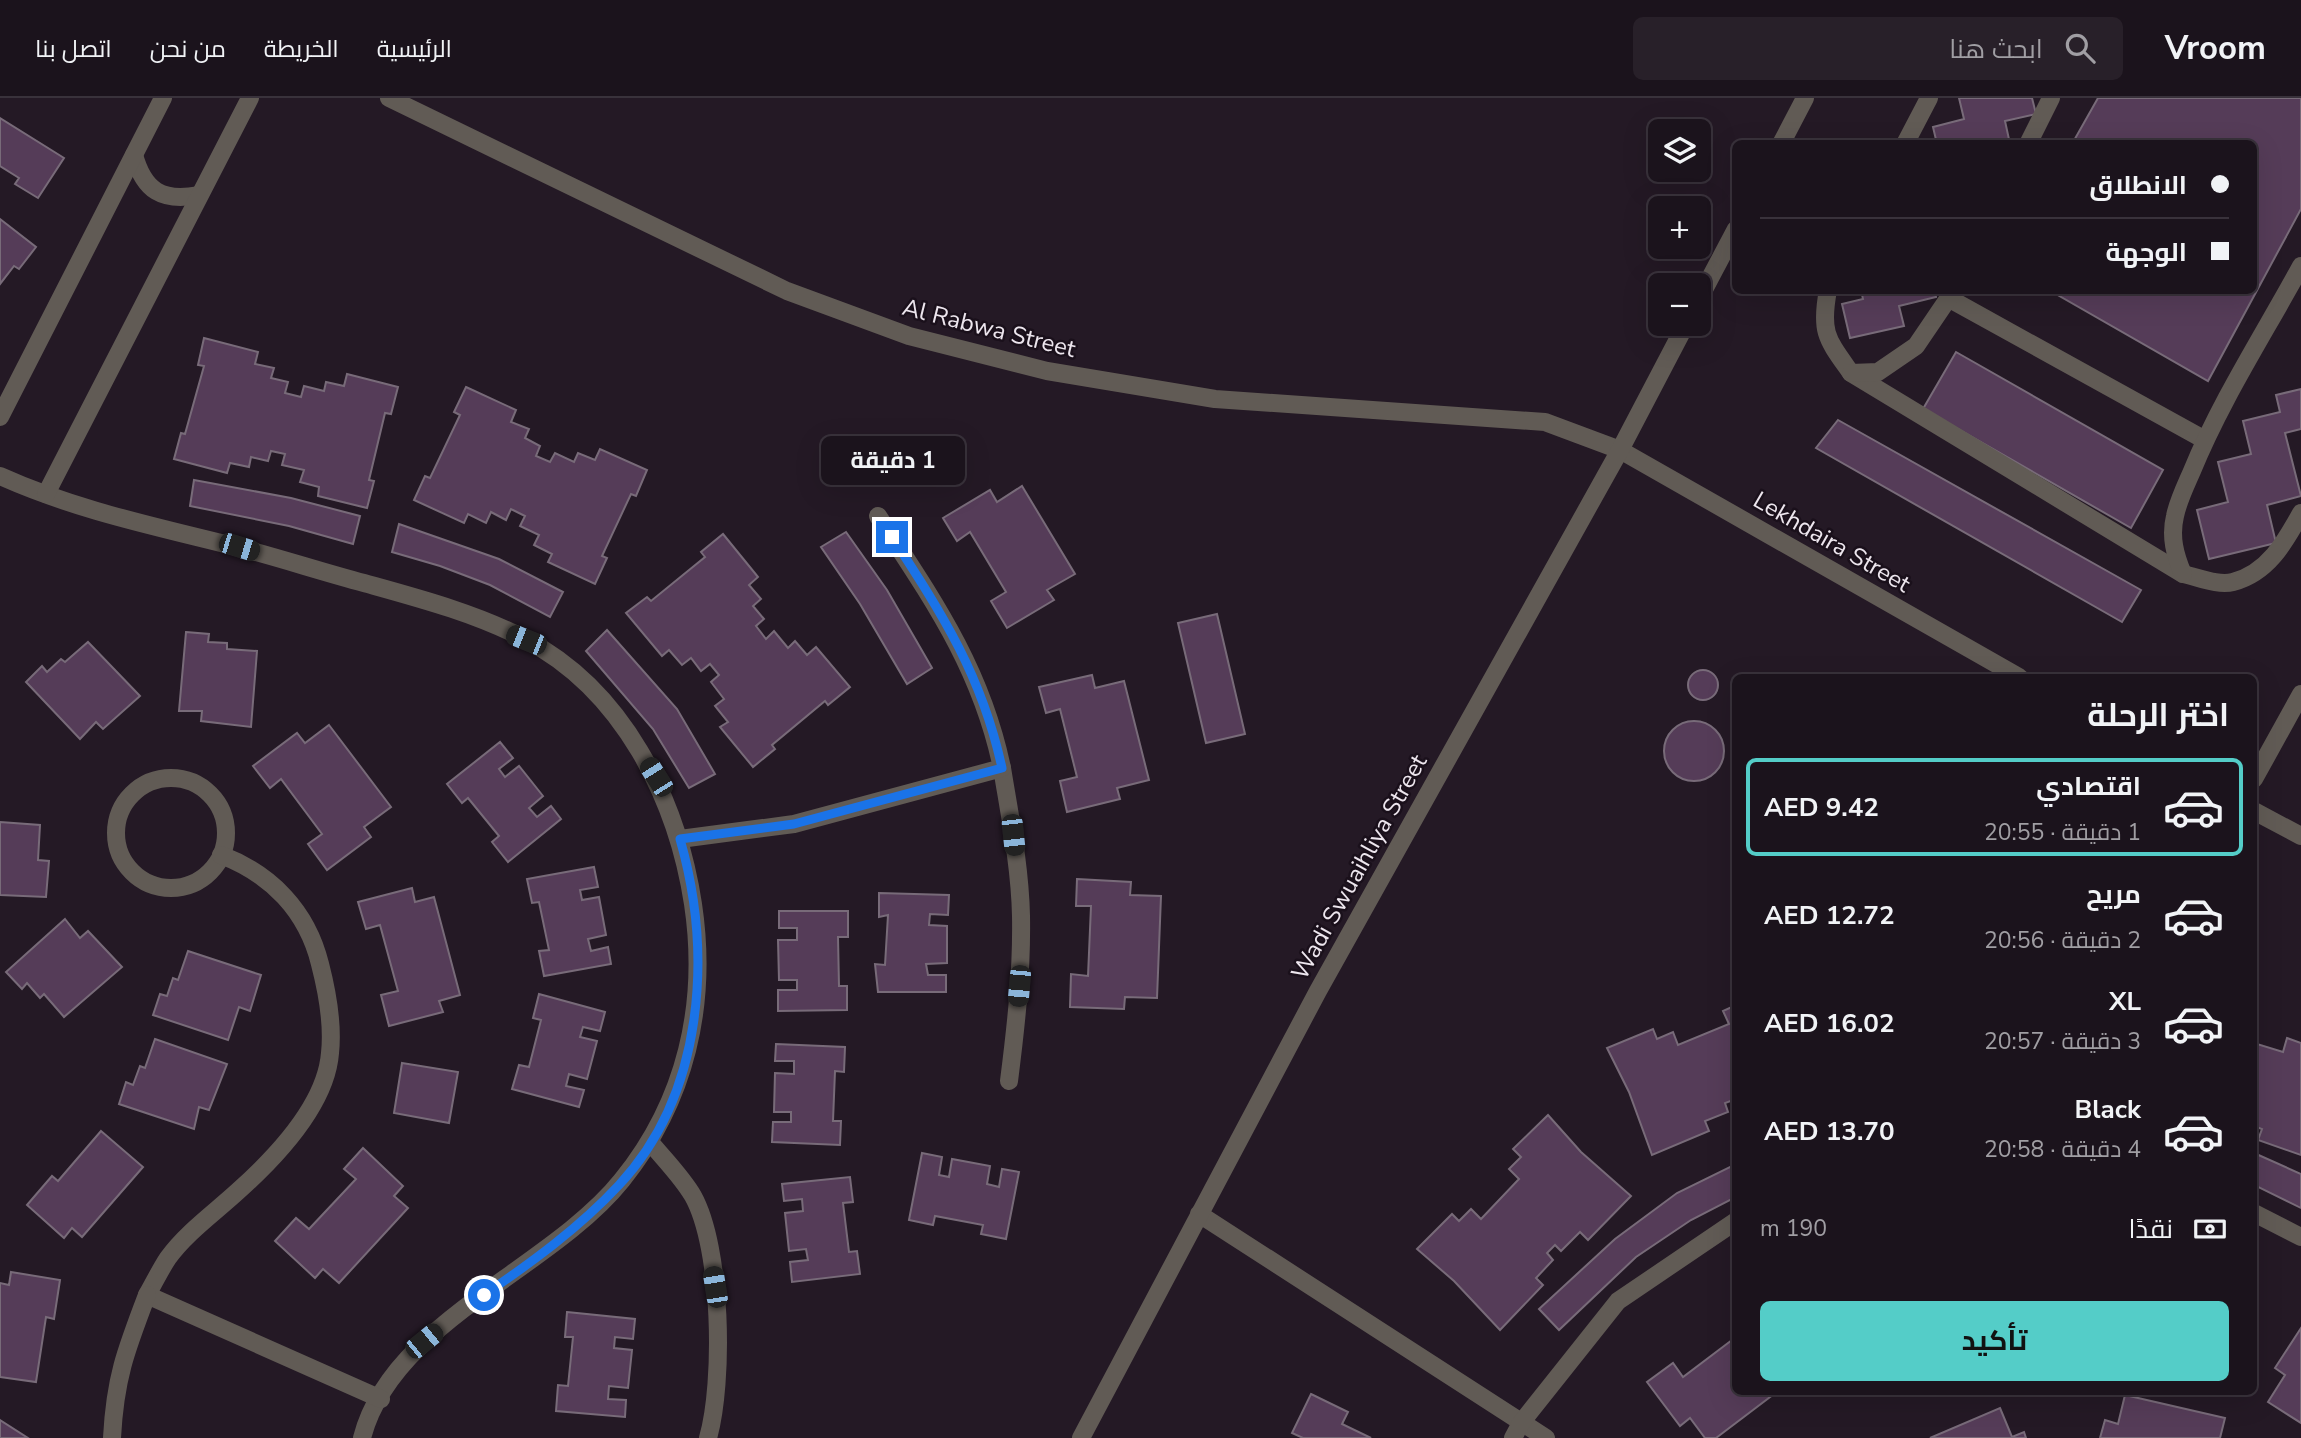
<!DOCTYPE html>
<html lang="ar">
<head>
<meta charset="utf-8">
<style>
	body { margin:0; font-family:"Nunito Sans",Cairo,sans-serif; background:#282029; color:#f1f3f6; direction:rtl; height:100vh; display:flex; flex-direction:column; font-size:26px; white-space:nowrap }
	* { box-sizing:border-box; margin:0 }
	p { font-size:23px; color:#a09ea3 }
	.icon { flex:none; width:38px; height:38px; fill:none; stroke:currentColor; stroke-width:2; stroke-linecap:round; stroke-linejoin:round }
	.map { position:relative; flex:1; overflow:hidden; direction:ltr }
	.drawer { position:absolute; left:1732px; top:576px; width:525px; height:721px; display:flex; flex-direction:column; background:#1b131c; border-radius:10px; box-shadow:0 7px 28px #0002,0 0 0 2px #39323b; direction:rtl }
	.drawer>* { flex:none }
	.guide { position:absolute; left:1732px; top:42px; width:525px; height:154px; border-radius:10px; box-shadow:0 7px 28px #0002,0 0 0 2px #39323b; direction:rtl; display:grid; align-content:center; height:154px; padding:0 28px; background:#1b131c }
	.tools { position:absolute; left:1648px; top:21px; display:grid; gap:14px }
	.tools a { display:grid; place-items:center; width:63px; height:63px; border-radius:10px; background:#1b131c; box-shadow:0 7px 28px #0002,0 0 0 2px #39323b; font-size:35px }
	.end { position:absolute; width:32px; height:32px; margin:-16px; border:9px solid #1a73e8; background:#fff; box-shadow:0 0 0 4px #fff }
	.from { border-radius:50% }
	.bubble { position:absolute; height:49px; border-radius:10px; background:#1b131c; box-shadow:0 7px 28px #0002,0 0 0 2px #39323b; font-size:23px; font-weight:700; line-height:49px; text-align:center; direction:rtl }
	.car { position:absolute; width:21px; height:42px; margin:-21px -10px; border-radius:9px; box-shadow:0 0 5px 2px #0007; background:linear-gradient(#222 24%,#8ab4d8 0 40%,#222 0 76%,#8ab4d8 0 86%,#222 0) }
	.guide b { display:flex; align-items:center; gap:24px; height:66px; font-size:26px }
	.guide b+b { border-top:2px solid #39323b }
	.guide i { width:18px; height:18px; background:#f1f3f6 }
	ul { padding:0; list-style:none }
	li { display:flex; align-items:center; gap:21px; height:98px; margin:0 14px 10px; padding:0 14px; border:4px solid transparent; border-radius:10px }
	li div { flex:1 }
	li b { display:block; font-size:26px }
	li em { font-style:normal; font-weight:700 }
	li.selected { border-color:#54cdc8 }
	li>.icon { width:63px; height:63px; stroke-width:1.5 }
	h2 { padding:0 28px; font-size:32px; line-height:84px }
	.pay { display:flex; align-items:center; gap:18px; height:77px; padding:0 28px; font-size:26px }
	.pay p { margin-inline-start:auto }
	.cta { display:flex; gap:14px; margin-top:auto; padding:14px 28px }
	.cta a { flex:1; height:80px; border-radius:10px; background:#54cdc8; color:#111; font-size:28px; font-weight:700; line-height:80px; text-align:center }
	header { display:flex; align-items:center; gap:42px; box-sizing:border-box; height:98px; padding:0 35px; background:#1b131c; border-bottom:2px solid #39323b }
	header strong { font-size:33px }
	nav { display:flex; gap:38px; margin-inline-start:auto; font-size:24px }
	.search { width:490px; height:63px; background:#282029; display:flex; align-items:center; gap:18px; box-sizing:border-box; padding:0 24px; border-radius:10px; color:#a09ea3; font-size:26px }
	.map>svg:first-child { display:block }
	.building { fill:#553c58; stroke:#786b79; stroke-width:2 }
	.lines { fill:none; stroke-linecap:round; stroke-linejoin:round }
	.minor { stroke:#615b55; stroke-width:18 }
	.route { stroke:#1a73e8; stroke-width:9 }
	.labels { text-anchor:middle; stroke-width:5; stroke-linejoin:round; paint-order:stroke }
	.street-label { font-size:24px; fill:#ede6ee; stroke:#1a101b }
</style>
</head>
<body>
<header>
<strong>Vroom</strong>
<div class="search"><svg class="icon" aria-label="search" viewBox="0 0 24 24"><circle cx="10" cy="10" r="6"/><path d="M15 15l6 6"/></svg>ابحث هنا</div>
<nav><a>الرئيسية</a><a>الخريطة</a><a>من نحن</a><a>اتصل بنا</a></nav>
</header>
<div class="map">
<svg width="2301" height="1340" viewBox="0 0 2301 1340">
	<rect width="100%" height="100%" fill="#241925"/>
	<g class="building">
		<path d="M1959 0H2032L2036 16 2005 23 2010 46H1937L1933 29 1964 21Z"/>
		<path d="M2098 0H2301V111L2208 283 2049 192H2254V46H2072Z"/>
		<path d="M0 20 64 60 38 100 15 86 19 80 0 68Z"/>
		<path d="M0 121 36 149 19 171 14 168 0 186Z"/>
		<path d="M1861 192H1935L1936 199 1899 208 1904 228 1850 240 1842 206 1863 201Z"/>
		<path d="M204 240 258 254 255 266 274 270 271 280 288 284 285 295 301 299 304 288 324 293 326 284 344 288 347 276 398 289 391 316 385 315 369 382 374 383 367 410 318 398 319 389 300 384 304 372 282 367 285 356 271 353 268 363 251 359 249 369 230 365 227 375 174 361 181 335 185 336 204 268 198 267Z"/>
		<path d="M1956 254 2163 372 2131 430 1923 311Z"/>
		<path d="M466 289 516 312 511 324 529 331 525 340 540 348 536 358 550 364 555 355 574 364 578 355 595 362 600 351 647 372 636 398 631 396 602 458 607 460 595 486 548 464 552 456 534 447 539 437 520 428 525 418 511 411 506 422 491 414 486 425 468 416 464 425 414 402 425 378 430 380 460 317 454 314Z"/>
		<path d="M2301 291V331L2285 335 2301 398 2267 407 2276 445 2209 461 2197 412 2228 404 2218 364 2251 356 2243 323 2280 314 2276 297Z"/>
		<path d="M1838 322 2141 492 2122 524 1816 350Z"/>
		<path d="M194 382 291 400 360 418 353 446 289 428 190 408Z"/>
		<path d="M1022 388 1075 476 1047 492 1054 502 1007 530 991 503 1006 494 970 434 957 443 943 420 990 392 997 404Z"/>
		<path d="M399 426 499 461 563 494 550 519 490 487 440 468 392 454Z"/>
		<path d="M846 434 887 492 932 570 907 586 860 506 821 449Z"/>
		<path d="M723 436 758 479 749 487 761 501 753 508 764 521 756 528 766 541 774 533 788 550 795 543 807 557 816 549 850 589 828 607 825 603 772 647 775 651 753 669 720 629 728 624 715 608 724 601 711 584 719 577 710 566 701 573 691 560 682 567 669 552 662 558 626 515 647 499 651 503 705 459 701 454Z"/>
		<path d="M1217 516 1245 636 1206 645 1178 525Z"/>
		<path d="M607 532 677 611 715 676 689 690 653 631 586 553Z"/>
		<path d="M186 534 209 536 208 544 227 545V551L257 553 251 629 201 623 202 613H179Z"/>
		<path d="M88 544 140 598 103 631 96 624 80 641 26 584 42 568 47 574 61 561 65 564Z"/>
		<circle cx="1703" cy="587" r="15"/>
		<path d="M1092 577 1095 590 1124 583 1149 682 1117 690 1120 701 1067 714 1060 683 1077 679 1060 611 1046 615 1039 589Z"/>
		<circle cx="1694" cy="653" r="30"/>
		<path d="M329 627 391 709 364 729 371 739 327 772 308 746 322 736 281 681 270 690 253 668 297 635 305 645Z"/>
		<path d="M500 644 513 660 499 671 505 679 519 668 543 698 529 710 537 719 551 708 561 721 508 764 492 744 499 738 468 700 462 705 447 686Z"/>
		<path d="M0 724 40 727 38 762 49 763 46 799 0 797Z"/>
		<path d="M594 769 598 789 580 792 582 802 599 799 606 837 588 841 591 853 608 849 611 866 544 878 539 853 549 852 539 804 532 805 527 781Z"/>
		<path d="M1077 781 1131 784 1130 797 1161 798 1157 900 1125 899 1124 911 1070 909 1071 876 1088 878 1091 808H1076Z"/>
		<path d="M412 790 415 804 434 799 460 897 439 903 443 914 389 928 381 897 398 893 380 827 366 831 358 804Z"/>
		<path d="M879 795 949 797 948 817 930 816 929 827 947 828V865L926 866 928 877H946V894H878L875 866 885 867 888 817 879 819Z"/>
		<path d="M779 813H848V839H838L839 888H847V912L778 913V892H797V882H779L778 842H797V830H779Z"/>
		<path d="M65 821 80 840 88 833 122 869 64 919 44 896 40 900 27 885 22 891 6 874Z"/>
		<path d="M188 853 261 877 250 913 239 909 228 942 153 917 160 896 167 898 173 880 178 882Z"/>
		<path d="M539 896 605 914 600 933 583 929 580 939 597 943 587 981 569 976 566 988 584 992 579 1009 512 991 519 967 529 969 541 922 533 920Z"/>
		<path d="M1736 907V1001L1725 1005 1728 1014 1705 1023 1709 1033 1652 1057 1629 994 1607 950 1653 931 1657 941 1673 934 1678 947 1729 926 1723 913Z"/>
		<path d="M2287 940 2301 945V1057L2258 1042 2262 1031 2254 1028V945L2283 954Z"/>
		<path d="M155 941 227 966 209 1012 199 1009 194 1031 119 1006 126 984 133 987 140 968 145 970Z"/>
		<path d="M776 946 845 949 844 974 835 973 833 1023H841L840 1047 772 1044 773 1024H791V1014H774L775 975 794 976V963H775Z"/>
		<path d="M402 965 458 974 449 1025 394 1015Z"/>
		<path d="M1548 1017 1581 1054 1631 1098 1588 1142 1580 1134 1561 1153 1555 1147 1547 1155 1553 1162 1536 1180 1543 1187 1500 1232 1454 1183 1417 1151 1452 1116 1459 1123 1471 1111 1481 1121 1519 1081 1509 1071 1521 1059 1513 1051Z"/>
		<path d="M101 1033 143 1069 82 1139 72 1130 64 1140 27 1107 52 1078 58 1083Z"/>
		<path d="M363 1050 403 1088 394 1098 408 1110 339 1185 323 1171 315 1180 275 1143 296 1120 309 1131 356 1081 344 1071Z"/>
		<path d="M922 1055 942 1059 939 1077 949 1079 952 1061 990 1068 987 1086 999 1089 1002 1071 1019 1074 1006 1141 981 1136 983 1127 935 1118 933 1127 909 1122Z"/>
		<path d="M2254 1055 2301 1076V1110L2254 1087Z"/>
		<path d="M1736 1066V1099L1691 1122 1636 1159 1559 1232 1539 1211 1615 1141 1677 1095Z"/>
		<path d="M850 1079 853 1104 843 1105 849 1154 857 1153 860 1176 792 1184 790 1164 808 1162 806 1151 789 1153 785 1115 803 1113 802 1101 784 1103 782 1086Z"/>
		<path d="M11 1174 60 1182 54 1221 46 1219 36 1284 0 1279V1185L9 1187Z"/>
		<path d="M567 1214 635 1221 633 1241 615 1239 614 1250 632 1252 628 1290 609 1288 608 1301 626 1302 625 1319 556 1313 558 1287 568 1288 573 1239H565Z"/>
		<path d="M2301 1230V1325L2268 1304 2285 1277 2275 1270Z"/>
		<path d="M1736 1239V1293H1778L1716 1340H1705L1690 1320 1680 1328 1647 1284 1673 1265 1683 1279Z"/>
		<path d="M1311 1296 1348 1314 1342 1326 1371 1340H1303L1292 1335Z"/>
		<path d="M2125 1297 2225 1320 2220 1340H2100L2105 1322 2118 1326Z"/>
		<path d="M2000 1310 2012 1339 2024 1334 2026 1340H1930Z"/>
		<path d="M0 1322 28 1340H0Z"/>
	</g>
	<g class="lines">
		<g class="minor">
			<path d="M389 0 787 193 909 238 1047 273 1215 301 1545 324 1620 352 2019 579"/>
			<path d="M1781 46 1805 0"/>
			<path d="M1905 46 1929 0"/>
			<path d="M2028 46 2051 0"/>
			<path d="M134 57C144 93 162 104 199 97"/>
			<path d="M1828 192C1820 235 1827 241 1851 275L2183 476C2198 479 2218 488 2233 484 2268 475 2285 444 2301 415"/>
			<path d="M1699 201 1736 131"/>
			<path d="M1950 201 2205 342"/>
			<path d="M1851 275 1878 274 1916 248 1954 192"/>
			<path d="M0 319 163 0"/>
			<path d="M0 378C75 412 158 429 237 449 280 460 322 474 364 485 418 500 475 515 525 541 623 592 677 701 693 806 708 906 686 1003 622 1082 551 1171 391 1225 362 1340"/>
			<path d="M46 396 250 0"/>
			<path d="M2183 476C2175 457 2170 439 2175 418 2178 403 2186 387 2192 373 2221 302 2264 236 2301 168"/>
			<path d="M1002 670C1010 719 1020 769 1021 818 1022 874 1016 928 1009 983"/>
			<circle cx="171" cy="735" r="55"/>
			<path d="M2254 681 2301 596"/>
			<path d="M2254 713 2301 738"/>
			<path d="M680 741 794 726 1002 670C981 570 933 502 878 418"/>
			<path d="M221 757C271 776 307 813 320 866 327 893 333 927 330 955 326 1007 274 1061 237 1094 214 1115 186 1135 168 1160 160 1172 154 1185 147 1197L381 1301"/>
			<path d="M650 1044C664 1061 682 1079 693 1098 722 1150 724 1284 708 1340"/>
			<path d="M2254 1115 2301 1139"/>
			<path d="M1199 1116 1546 1340"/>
			<path d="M112 1340C115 1280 126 1252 147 1197"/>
			<path d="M1081 1340 1318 893 1620 352 1686 226"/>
			<path d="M1513 1340 1521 1325 1618 1203 1736 1123"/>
		</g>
	</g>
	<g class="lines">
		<path class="route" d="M484 1197C532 1164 579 1130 619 1087 704 996 713 856 680 741L794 726 1002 670C982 578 943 517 892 439"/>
	</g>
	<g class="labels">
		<g class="street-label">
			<text transform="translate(989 230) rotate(14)" y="8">Al Rabwa Street</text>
			<text transform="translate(1832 444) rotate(30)" y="8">Lekhdaira Street</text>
			<text transform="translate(1359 769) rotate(-61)" y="8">Wadi Swuaihliya Street</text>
		</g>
	</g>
</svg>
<div class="tools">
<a><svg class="icon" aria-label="layers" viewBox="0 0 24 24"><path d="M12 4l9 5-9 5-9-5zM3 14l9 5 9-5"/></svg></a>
<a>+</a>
<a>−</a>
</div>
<i class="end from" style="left:484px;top:1197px"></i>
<i class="end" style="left:892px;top:439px"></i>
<div class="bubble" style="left:821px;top:338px;width:144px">1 دقيقة</div>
<i class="car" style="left:239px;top:449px;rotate:107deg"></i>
<i class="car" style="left:526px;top:542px;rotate:292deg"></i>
<i class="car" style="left:656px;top:679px;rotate:328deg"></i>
<i class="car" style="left:1013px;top:737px;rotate:174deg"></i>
<i class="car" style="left:1019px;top:888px;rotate:185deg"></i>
<i class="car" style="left:715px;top:1189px;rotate:351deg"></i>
<i class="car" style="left:424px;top:1243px;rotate:51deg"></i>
<div class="guide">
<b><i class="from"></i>الانطلاق</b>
<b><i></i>الوجهة</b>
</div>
<section class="drawer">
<h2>اختر الرحلة</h2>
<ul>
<li class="selected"><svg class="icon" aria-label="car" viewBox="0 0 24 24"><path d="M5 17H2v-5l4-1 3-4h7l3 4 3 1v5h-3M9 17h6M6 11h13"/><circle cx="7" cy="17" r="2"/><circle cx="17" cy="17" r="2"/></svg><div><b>اقتصادي</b><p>1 دقيقة · 20:55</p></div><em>AED 9.42</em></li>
<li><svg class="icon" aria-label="car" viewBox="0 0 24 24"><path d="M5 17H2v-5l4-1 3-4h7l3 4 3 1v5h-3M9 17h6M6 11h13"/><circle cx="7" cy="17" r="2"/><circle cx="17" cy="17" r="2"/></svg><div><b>مريح</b><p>2 دقيقة · 20:56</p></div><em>AED 12.72</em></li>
<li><svg class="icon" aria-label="car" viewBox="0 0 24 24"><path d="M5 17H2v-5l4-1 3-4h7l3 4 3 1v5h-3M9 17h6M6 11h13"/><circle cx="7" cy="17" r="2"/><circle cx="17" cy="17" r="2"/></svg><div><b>XL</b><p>3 دقيقة · 20:57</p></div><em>AED 16.02</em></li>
<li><svg class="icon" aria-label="car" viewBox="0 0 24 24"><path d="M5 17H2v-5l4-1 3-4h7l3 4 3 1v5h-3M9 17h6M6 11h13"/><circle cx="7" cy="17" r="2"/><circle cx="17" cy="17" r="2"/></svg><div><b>Black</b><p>4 دقيقة · 20:58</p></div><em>AED 13.70</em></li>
</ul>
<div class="pay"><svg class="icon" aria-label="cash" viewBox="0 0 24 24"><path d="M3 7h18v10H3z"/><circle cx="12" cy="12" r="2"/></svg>نقدًا<p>190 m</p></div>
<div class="cta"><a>تأكيد</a></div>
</section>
</div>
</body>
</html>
